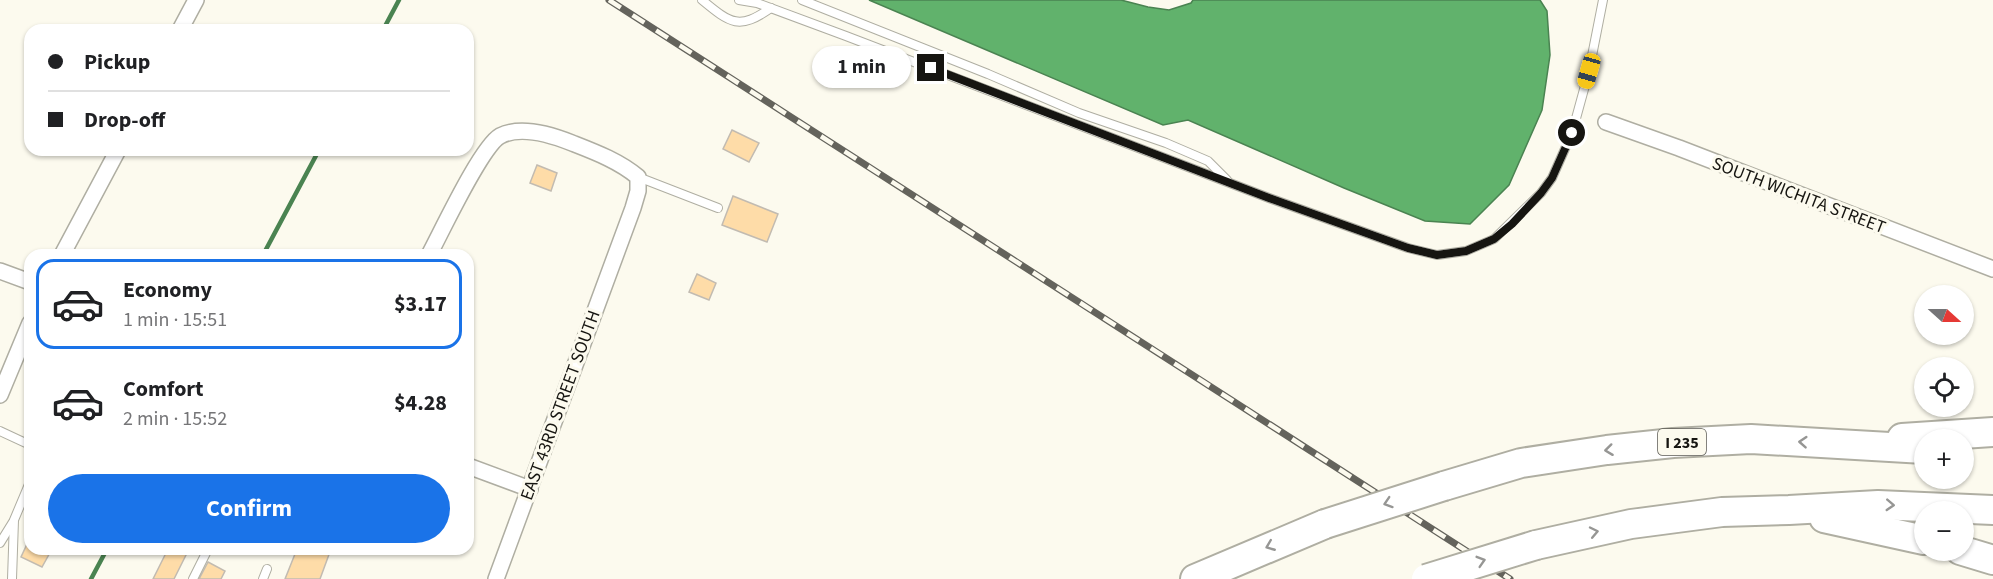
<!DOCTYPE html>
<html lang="en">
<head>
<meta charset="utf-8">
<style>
	body { margin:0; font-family:"Source Sans 3",sans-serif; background:#f6f6f6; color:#202124; height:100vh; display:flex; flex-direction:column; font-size:22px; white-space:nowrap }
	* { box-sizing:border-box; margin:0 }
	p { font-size:20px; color:#757577 }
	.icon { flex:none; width:33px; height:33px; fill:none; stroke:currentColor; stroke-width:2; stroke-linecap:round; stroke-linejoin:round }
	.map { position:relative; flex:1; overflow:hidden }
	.details { position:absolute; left:24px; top:249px; width:450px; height:306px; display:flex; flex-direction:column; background:#fff; border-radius:18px; box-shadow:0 2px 4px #0004 }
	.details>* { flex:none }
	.guide { position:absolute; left:24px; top:24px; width:450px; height:132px; border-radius:18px; box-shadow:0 2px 4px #0004; display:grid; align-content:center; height:132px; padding:0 24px; background:#fff }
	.needle { width:39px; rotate:111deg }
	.controls { position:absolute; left:1914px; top:285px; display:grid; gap:12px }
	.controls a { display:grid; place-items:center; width:60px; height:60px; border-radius:50%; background:#fff; box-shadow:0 2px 4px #0004; font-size:30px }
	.end { position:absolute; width:27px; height:27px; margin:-14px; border:8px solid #161511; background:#fff; box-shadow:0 0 0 3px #fff }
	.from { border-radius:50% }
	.bubble { position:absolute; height:42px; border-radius:21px; background:#fff; box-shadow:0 2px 4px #0004; font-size:20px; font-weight:700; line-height:42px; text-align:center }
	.car { position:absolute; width:18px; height:36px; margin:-18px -9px; border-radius:8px; box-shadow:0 0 4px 2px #0007; background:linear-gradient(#f5c518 24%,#345 0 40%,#f5c518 0 76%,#345 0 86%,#f5c518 0) }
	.guide b { display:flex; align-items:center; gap:21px; height:57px; font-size:22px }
	.guide b+b { border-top:2px solid #e0e0e0 }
	.guide i { width:15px; height:15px; background:#202124 }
	ul { padding:10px 0 0; list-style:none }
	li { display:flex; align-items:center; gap:18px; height:90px; margin:0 12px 9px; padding:0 12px; border:3px solid transparent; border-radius:18px }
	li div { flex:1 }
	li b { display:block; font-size:22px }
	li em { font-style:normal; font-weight:700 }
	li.current { border-color:#1a73e8 }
	li>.icon { width:54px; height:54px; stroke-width:1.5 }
	.primary-button { display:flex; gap:12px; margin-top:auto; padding:12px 24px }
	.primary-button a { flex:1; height:69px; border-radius:36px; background:#1a73e8; color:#fff; font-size:24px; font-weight:700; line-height:69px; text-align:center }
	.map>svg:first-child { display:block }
	.water { fill:#61b26c; stroke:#4a8351; stroke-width:1.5 }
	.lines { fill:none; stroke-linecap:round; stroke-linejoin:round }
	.stream { stroke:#4a8351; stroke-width:4.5 }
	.building { fill:#fedca8; stroke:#c2bbb1; stroke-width:1.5 }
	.lane-casing { stroke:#afaea2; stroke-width:10 }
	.street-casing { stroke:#afaea2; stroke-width:18 }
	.highway-casing { stroke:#afaea2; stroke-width:32 }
	.lane { stroke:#fff; stroke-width:8 }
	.street { stroke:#fff; stroke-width:15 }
	.highway { stroke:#fff; stroke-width:28 }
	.rail-casing { stroke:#64635c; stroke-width:7 }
	.rail { stroke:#fcfaee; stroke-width:4.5; stroke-dasharray:14; stroke-linecap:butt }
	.highway-bridge-casing { stroke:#afaea2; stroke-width:32; stroke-linecap:butt }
	.highway-bridge { stroke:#fff; stroke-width:28 }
	.oneway { stroke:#969694 }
	.route { stroke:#161511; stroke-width:8 }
	.labels { text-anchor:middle; stroke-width:6; stroke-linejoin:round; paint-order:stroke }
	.shield { fill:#fcfaee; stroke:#5b5a53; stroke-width:1.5 }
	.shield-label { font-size:16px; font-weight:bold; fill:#161511 }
	.street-label { font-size:18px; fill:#161511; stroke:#fcfaee }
</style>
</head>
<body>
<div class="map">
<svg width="1993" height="579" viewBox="0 0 1993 579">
	<rect width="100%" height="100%" fill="#fcfaee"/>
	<path class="water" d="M869 0H1121L1148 7 1169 10 1191 3 1193 0H1540L1547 11 1550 55 1542 110 1509 185 1470 224 1425 221 1344 188 1188 120 1163 125Z"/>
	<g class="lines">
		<g class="stream">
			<path d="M383 30 399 0"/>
			<path d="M263 255 319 150"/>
			<path d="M91 579 107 549"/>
		</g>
	</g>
	<g class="building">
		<path d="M732 130 759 143 749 162 723 149Z"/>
		<path d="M537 165 557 173 551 191 530 183Z"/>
		<path d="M733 196 778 214 767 242 722 225Z"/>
		<path d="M697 274 716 283 709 300 689 292Z"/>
		<path d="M28 542 30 543V549H52L42 567 21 557Z"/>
		<path d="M168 549H189L174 579H153Z"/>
		<path d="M297 549H331L320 579H285Z"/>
		<path d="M208 562 225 571 221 579H199Z"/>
	</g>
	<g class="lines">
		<g class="lane-casing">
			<g id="lane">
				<path d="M702 0C731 24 739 30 771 8"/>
				<path d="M739 0 757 3 846 36 1269 198 1408 248 1437 255 1466 251 1494 239 1541 193 1552 178 1572 133 1589 71 1603 0"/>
				<path d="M802 0 988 74 1079 113 1166 143 1208 161 1227 180"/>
				<path d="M638 177 718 208"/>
				<path d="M0 431 30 445"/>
				<path d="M0 543 13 522"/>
				<path d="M12 579 14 520 30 482"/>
				<path d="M193 579 208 549"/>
				<path d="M263 579 267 569"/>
			</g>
		</g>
		<g class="street-casing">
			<g id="street">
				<path d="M180 30 196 0"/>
				<path d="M1606 122 1679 148 1993 269"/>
				<path d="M62 255 118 150"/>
				<path d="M429 255C442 231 481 147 500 136 521 125 552 135 572 143 595 152 619 161 638 177V191L633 208 496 579"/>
				<path d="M0 271 30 282"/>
				<path d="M0 395 30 323"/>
				<path d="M468 466 530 489"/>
			</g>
		</g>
		<g class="highway-casing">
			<g id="highway">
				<path d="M1902 438 1993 432"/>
				<path d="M1444 486 1521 463 1607 450 1673 443 1751 439 1924 449"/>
				<path d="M1824 518 1924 540"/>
				<path d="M1536 545 1631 524 1722 512 1789 510 1878 505 1993 510"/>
				<path d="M1960 550 1993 560"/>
				<path d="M1195 579 1325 524"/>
			</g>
		</g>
		<use href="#lane" class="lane"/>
		<use href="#street" class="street"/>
		<use href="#highway" class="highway"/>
		<g class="rail-casing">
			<path id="rail" d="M609 0 1510 579"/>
		</g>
		<use href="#rail" class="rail"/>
		<g class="highway-bridge-casing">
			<g id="highway-bridge">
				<path d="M1325 524 1444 486"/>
				<path d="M1426 579 1536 545"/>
			</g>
		</g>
		<use href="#highway-bridge" class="highway-bridge"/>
	</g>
	<defs><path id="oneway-chevron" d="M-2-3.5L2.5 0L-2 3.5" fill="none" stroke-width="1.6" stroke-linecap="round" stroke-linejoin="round" transform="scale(1.5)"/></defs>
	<g class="oneway">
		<use href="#oneway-chevron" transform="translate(1803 442) rotate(-176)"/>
		<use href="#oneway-chevron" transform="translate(1609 450) rotate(173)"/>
		<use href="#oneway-chevron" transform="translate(1388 503) rotate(162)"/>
		<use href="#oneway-chevron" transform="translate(1890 505) rotate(3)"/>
		<use href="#oneway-chevron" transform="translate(1594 532) rotate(-12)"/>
		<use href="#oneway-chevron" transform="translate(1270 546) rotate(158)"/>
		<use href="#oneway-chevron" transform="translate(1481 561) rotate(-17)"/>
	</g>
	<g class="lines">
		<path class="route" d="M931 68 1269 198 1408 248 1437 255 1466 251 1494 239 1512 224 1541 193 1552 178 1572 133"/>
	</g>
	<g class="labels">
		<rect class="shield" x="1658" y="429" width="48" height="26" rx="4.5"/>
		<g class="shield-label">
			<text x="1682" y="448">I 235</text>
		</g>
		<g class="street-label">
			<text transform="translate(1799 195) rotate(21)" y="6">SOUTH WICHITA STREET</text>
			<text transform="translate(560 405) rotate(-70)" y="6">EAST 43RD STREET SOUTH</text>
		</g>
	</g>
</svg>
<div class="controls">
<a><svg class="needle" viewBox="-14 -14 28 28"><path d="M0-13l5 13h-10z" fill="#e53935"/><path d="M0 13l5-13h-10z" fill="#757577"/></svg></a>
<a><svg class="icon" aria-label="locate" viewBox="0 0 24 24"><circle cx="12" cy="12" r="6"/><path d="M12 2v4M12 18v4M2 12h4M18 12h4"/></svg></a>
<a>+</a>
<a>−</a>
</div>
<i class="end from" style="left:1572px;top:133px"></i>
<i class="end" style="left:931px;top:68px"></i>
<div class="bubble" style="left:812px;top:46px;width:99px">1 min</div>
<i class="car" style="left:1589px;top:71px;rotate:196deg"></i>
<div class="guide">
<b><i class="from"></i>Pickup</b>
<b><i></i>Drop-off</b>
</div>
<section class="details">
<ul>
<li class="current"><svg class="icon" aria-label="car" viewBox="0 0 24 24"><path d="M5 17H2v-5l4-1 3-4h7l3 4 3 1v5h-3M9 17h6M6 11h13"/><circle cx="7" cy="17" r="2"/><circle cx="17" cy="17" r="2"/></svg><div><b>Economy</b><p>1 min · 15:51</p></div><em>$3.17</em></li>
<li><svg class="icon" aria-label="car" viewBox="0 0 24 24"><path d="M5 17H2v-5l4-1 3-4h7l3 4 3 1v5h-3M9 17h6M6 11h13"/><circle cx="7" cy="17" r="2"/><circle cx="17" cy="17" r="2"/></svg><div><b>Comfort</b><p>2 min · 15:52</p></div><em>$4.28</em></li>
</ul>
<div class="primary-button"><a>Confirm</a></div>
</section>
</div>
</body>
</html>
